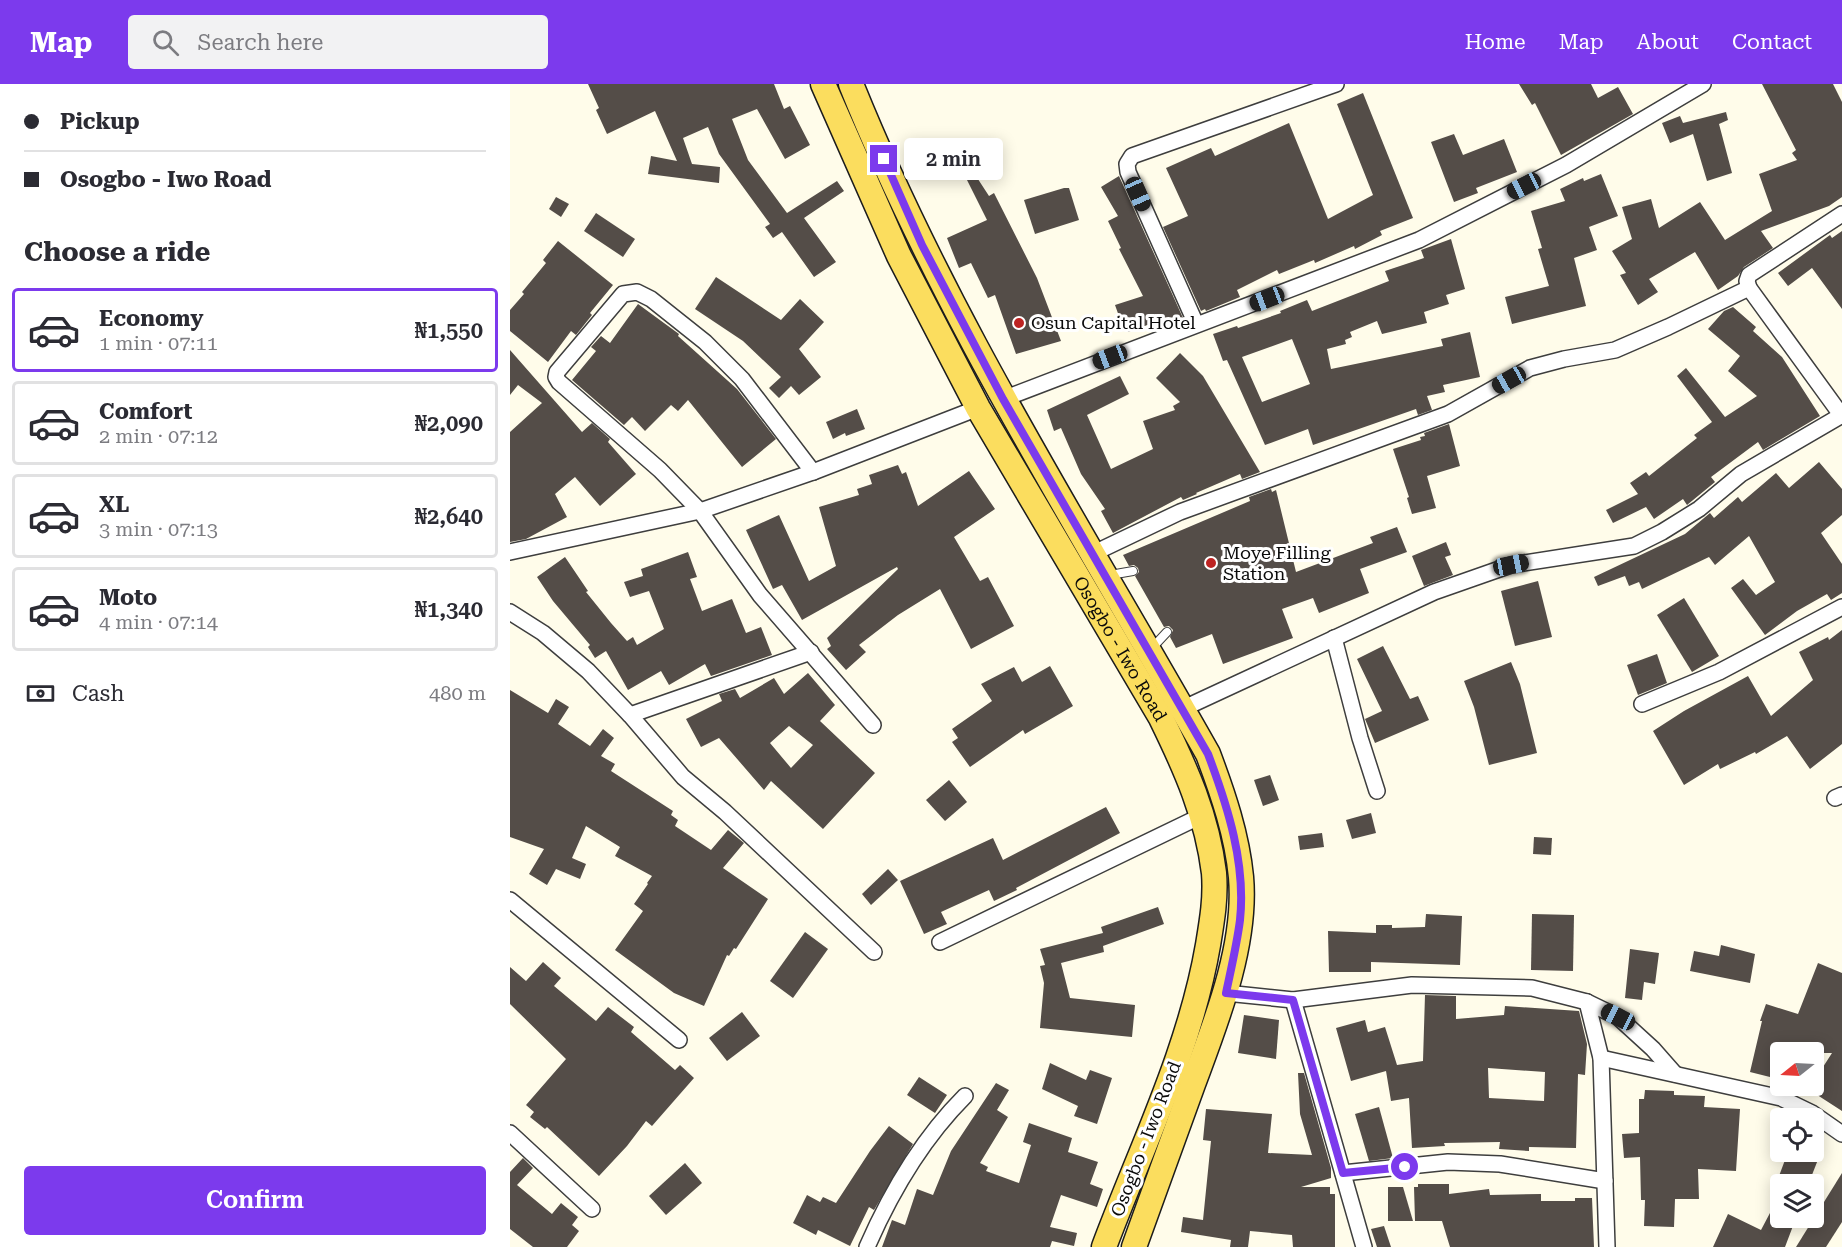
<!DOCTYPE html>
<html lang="en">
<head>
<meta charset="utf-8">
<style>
	body { margin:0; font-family:"Roboto Serif",serif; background:#f2f2f3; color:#2b2b33; height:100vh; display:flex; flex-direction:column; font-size:22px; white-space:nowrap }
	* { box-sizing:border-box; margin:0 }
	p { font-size:20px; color:#7c7c81 }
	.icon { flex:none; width:33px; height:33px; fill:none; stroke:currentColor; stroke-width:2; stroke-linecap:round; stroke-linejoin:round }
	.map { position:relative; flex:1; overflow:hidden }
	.details { display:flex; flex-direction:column; background:#fff; width:510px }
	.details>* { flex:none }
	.banner { display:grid; align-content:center; height:132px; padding:0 24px; background:#fff }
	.needle { width:39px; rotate:252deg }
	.fabs { position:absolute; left:1260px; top:958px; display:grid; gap:12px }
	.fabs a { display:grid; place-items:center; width:54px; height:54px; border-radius:6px; background:#fff; box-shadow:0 3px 15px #0003; font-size:30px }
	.end { position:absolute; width:27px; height:27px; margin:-14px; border:8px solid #7c3aed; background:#fff; box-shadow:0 0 0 3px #fff }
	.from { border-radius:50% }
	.bubble { position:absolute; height:42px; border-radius:6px; background:#fff; box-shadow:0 3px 15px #0003; font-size:20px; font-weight:600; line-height:42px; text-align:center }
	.car { position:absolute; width:18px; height:36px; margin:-18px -9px; border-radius:8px; box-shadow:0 0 4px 2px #0007; background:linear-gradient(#222 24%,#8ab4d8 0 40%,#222 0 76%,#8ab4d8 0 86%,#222 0) }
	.banner b { display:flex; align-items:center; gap:21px; height:57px; font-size:22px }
	.banner b+b { border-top:2px solid #e1e1e2 }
	.banner i { width:15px; height:15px; background:#2b2b33 }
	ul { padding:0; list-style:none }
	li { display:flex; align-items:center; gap:18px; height:84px; margin:0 12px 9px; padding:0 12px; border:3px solid #e1e1e2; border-radius:6px }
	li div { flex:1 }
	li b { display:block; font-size:22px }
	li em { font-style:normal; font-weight:600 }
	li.selected { border-color:#7c3aed }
	li>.icon { width:54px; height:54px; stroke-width:1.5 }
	h2 { padding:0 24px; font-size:27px; line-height:72px }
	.pay { display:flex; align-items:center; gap:15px; height:66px; padding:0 24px; font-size:22px }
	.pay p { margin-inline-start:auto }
	.button { display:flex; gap:12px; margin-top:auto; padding:12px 24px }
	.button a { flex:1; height:69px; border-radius:6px; background:#7c3aed; color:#fff; font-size:24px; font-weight:600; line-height:69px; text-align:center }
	header { display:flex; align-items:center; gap:36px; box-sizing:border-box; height:84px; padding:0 30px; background:#7c3aed; color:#fff }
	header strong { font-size:28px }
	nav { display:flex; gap:33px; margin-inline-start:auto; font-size:21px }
	.search { width:420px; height:54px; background:#f2f2f3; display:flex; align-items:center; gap:15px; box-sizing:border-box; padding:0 21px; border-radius:6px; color:#7c7c81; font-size:22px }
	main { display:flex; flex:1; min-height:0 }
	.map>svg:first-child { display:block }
	.building { fill:#544d48; fill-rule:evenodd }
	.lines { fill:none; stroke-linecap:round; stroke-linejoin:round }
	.lane-casing { stroke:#3e3e3e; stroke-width:10 }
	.street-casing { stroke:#3e3e3e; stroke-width:18 }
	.primary-casing { stroke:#1c1c1c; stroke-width:27 }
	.lane { stroke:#fff; stroke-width:8 }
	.street { stroke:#fff; stroke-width:15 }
	.primary { stroke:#fbdd5e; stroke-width:24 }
	.route { stroke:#7c3aed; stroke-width:8 }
	.poi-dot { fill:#bd2322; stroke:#fff; stroke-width:2 }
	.labels { text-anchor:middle; stroke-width:6; stroke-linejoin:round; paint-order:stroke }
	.poi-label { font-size:18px; fill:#0b0b0b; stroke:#fff; text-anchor:start }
	.street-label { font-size:18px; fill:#0b0b0b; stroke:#fff }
</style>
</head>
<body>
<header>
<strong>Map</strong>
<div class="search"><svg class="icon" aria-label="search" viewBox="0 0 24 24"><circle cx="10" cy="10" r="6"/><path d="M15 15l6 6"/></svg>Search here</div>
<nav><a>Home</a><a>Map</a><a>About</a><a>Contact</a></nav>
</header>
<main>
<section class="details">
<div class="banner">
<b><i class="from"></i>Pickup</b>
<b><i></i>Osogbo - Iwo Road</b>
</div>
<h2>Choose a ride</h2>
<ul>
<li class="selected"><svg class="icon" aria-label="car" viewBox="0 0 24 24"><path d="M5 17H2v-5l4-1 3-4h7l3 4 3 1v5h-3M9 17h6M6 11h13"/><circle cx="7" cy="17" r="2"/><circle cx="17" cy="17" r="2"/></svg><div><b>Economy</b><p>1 min · 07:11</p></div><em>₦1,550</em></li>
<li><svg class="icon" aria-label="car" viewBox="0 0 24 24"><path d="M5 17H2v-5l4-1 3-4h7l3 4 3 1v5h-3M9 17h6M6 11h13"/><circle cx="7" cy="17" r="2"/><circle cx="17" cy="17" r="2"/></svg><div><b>Comfort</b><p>2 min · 07:12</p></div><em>₦2,090</em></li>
<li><svg class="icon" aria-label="car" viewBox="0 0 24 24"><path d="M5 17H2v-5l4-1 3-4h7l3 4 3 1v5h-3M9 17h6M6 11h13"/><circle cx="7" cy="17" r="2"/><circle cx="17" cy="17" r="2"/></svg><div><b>XL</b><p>3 min · 07:13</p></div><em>₦2,640</em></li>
<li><svg class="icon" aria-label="car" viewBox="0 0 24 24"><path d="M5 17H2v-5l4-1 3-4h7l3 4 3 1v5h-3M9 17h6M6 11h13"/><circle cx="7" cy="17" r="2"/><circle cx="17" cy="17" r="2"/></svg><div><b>Moto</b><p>4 min · 07:14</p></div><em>₦1,340</em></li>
</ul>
<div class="pay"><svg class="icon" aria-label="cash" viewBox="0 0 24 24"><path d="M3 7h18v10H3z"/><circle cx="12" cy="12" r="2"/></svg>Cash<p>480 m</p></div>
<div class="button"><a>Confirm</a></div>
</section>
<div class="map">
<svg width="1332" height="1163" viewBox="0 0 1332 1163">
	<rect width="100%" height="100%" fill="#fffcea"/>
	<g class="building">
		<path d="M78 0H264L274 25 280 22 300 61 275 75 247 25 222 35 238 76 277 129 327 97 334 107 294 134 326 178 304 193 272 148 263 154 255 143 260 140 209 70 198 43 173 54 182 80 210 83 209 99 138 90 141 72 167 77 145 27 97 50 86 26 89 24Z"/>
		<path d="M1009 0H1081L1088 14 1108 3 1123 30 1051 71 1025 19 1022 21Z"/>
		<path d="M1252 0H1323L1332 18V113L1319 122 1251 147 1263 164 1234 183 1228 192 1208 206 1185 168 1139 195 1148 208 1128 221 1110 191 1116 189 1102 167 1122 155 1112 123 1141 115 1149 144 1190 118 1215 156 1262 127 1249 90 1287 76 1282 69 1286 66Z"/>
		<path d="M853 9 903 134 870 147 872 151 845 165 844 162 805 179 804 176 769 190 767 186 727 206 730 213 696 227 695 225 691 227 653 143 678 132 656 84 701 64 705 72 779 39 818 135 863 111 827 20Z"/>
		<path d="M1216 28 1218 36 1209 40 1222 89 1197 97 1183 50 1160 59 1152 39 1170 32 1173 39Z"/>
		<path d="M944 50 953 71 994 55 1007 88 966 104 968 109 944 118 921 58Z"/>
		<path d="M464 89 479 112 484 109 527 194 551 257 506 270 485 211 478 214 461 179 449 184 437 154 477 136 456 94Z"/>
		<path d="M1091 90 1108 132 1079 143 1087 166 1064 174 1076 222 1002 240 995 213 1039 202 1028 165 1032 164 1021 127 1055 117 1050 105 1073 94 1074 97Z"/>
		<path d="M609 92 673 234 646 246 643 239 618 248 613 234 610 235 605 221 633 212 609 165 611 164 598 137 608 132 591 103Z"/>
		<path d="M554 104H559L569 136 525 150 514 116Z"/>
		<path d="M46 113 59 120 51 133 39 125Z"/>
		<path d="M86 129 125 155 113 173 74 147Z"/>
		<path d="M1332 147V225L1302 184 1278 202 1268 189 1320 151 1322 154Z"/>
		<path d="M941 155 955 205 936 211 939 220 914 228 917 239 872 250 867 237 840 248 842 253 835 256 836 260 817 265 821 285 933 262 931 255 960 248 970 293 933 301 935 308 917 312 922 326 908 331 906 325 803 361 798 345 755 361 717 276 713 277 703 250 727 242 728 244 771 229 770 227 797 216 802 227 879 197 875 187 914 174 911 166ZM782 255 800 300 752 318 732 273Z"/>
		<path d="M48 157 103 201 80 229 82 231 66 251 61 247 38 278 0 247V226L14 210 12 208 36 179 33 176Z"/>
		<path d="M206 193 271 236 290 215 314 238 289 265 311 293 289 311 281 302 269 314 259 304 271 293 233 257 185 225Z"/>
		<path d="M128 220 169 250 168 252 227 305 266 355 232 383 178 316 168 327 161 321 135 347 122 333 114 341 62 296 86 267 81 263 91 252 100 259Z"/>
		<path d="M1223 223 1246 243 1243 247 1272 273 1310 332 1253 366 1248 358 1201 393 1205 398 1177 421 1173 415 1144 435 1136 423 1103 439 1096 426 1128 410 1120 399 1136 388 1139 392 1187 354 1184 351 1202 338 1167 292 1176 284 1215 333 1247 312 1218 287 1230 272 1198 245 1214 227Z"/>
		<path d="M0 266 72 348 82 339 100 355 98 358 126 390 90 422 65 393 45 410 57 433 16 455 0 458V348L32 319 8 301 0 311Z"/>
		<path d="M670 269 693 292 750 388 732 395 730 390 686 409 687 410 673 416 671 413 603 449 591 427 595 425 571 390 551 344 544 347 537 326 610 292 619 310 577 331 601 385 643 365 633 337 665 326 663 322 670 318 646 294Z"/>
		<path d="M347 325 355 345 336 352 335 349 323 355 316 338Z"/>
		<path d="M939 340 950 382 917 392 926 424 902 430 897 414 899 413 883 365 911 356 910 353 915 352 914 349Z"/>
		<path d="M1309 378 1332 405V431L1311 449 1332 480V509L1321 516 1317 510 1287 527 1255 551 1221 504 1233 495 1246 511 1265 498 1239 452 1205 481 1199 473 1132 505 1129 498 1119 502 1115 492 1088 502 1084 493 1175 450 1200 429 1204 434 1228 413 1232 418 1266 389 1279 404Z"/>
		<path d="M388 381 392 390 396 388 408 422 459 387 485 425 444 453 470 497 478 493 504 542 461 565 430 505 388 531 349 561 356 568 336 586 317 565 321 562 317 554 388 485 387 483 292 536 272 501 263 505 236 446 269 431 299 497 326 482 309 423 349 411 347 405 362 400 359 391Z"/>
		<path d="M761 405 762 408 766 406 786 488 863 459 860 453 887 443 897 468 850 485 859 509 809 529 803 514 772 525 783 554 713 580 702 550 666 564 660 553 663 546 659 542 654 543 625 492 629 488 628 484 624 481 619 482 613 471 740 417 739 413Z"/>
		<path d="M936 458 941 471 935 473 943 491 914 502 902 472Z"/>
		<path d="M178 468 187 493 180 495 192 527 222 515 236 549 251 543 262 571 201 592 195 580 159 601 151 587 118 606 96 567 85 574 78 563 80 561 43 517 27 493 55 473 78 507 76 508 101 539 117 557 123 553 127 561 154 545 139 507 120 513 114 498 133 492 131 485Z"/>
		<path d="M1028 497 1042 553 1005 562 991 507Z"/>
		<path d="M1174 514 1209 572 1182 588 1147 531Z"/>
		<path d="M1332 546V660L1300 685 1277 652 1246 670 1245 668 1210 685 1208 680 1174 701 1143 647 1174 627 1238 592 1261 632 1303 596 1289 568 1318 553 1319 556Z"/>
		<path d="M873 562 900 615 908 612 919 636 865 659 855 635 872 627 847 575Z"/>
		<path d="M1147 570 1157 599 1128 611 1117 581Z"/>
		<path d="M1001 578 1010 600 1027 669 979 681 964 623 954 597Z"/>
		<path d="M540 582 563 622 515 650 513 646 460 683 442 658 448 654 442 645 482 617 471 600 504 583 512 598Z"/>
		<path d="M298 589 325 621 310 637 365 689 313 745 261 697 254 706 209 654 191 663 176 635 212 617 209 610 225 605 230 614 264 594 274 610ZM279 642 303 661 281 684 260 659Z"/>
		<path d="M0 606 38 629 46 615 59 623 48 640 80 662 93 645 104 654 91 672 105 680 101 687 163 727 161 731 168 736 165 742 201 766 218 746 234 759 213 784 258 815 226 865 224 864 219 872 217 871 194 922 164 909 105 866 133 827 124 820 138 800 137 799 142 792 105 772 110 763 76 742 62 774 76 780 70 795 46 785 37 801 19 790 34 765 0 753Z"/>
		<path d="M760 691 769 716 753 722 744 696Z"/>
		<path d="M439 696 457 718 435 737 416 716Z"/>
		<path d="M596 723 610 749 506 804 507 806 484 817 479 806 431 828 437 840 414 850 390 797 483 754 493 776Z"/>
		<path d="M861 729 866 749 842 755 836 736Z"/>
		<path d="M812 749 814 763 790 766 788 752Z"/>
		<path d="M1024 753 1042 754 1041 771 1023 770Z"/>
		<path d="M378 785 388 796 361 821 352 810Z"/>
		<path d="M648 823 654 840 593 862 594 868 551 879 560 914 625 921 622 953 530 944 534 899 530 882 535 881 530 865 593 849 591 843Z"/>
		<path d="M916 830 952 832 950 881 861 878V888H819L818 847 866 849V841H882V844L915 843Z"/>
		<path d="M1022 830 1064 831 1063 887 1021 886Z"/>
		<path d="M295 848 318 865 283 914 260 897Z"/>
		<path d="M1211 861 1245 870 1240 899 1180 887 1184 867 1209 872Z"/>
		<path d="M1120 865 1149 869 1145 900 1134 898 1132 916 1115 914Z"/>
		<path d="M33 878 51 894 44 902 86 937 98 923 124 943 121 948 165 986 170 981 184 994 142 1042 136 1037 117 1062 89 1092 37 1043 35 1045 20 1033 24 1028 16 1021 56 975 0 920V883L16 897Z"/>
		<path d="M1308 879 1332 889V1027L1298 1005 1300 1002H1304V997L1322 969H1294L1272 959 1264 994 1240 988 1252 937H1250L1256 920 1288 930Z"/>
		<path d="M915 911 946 912V935L994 931 995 922 1069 927 1077 960 1075 991 1068 990 1066 1064 1019 1063V1067L989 1065 990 1058 934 1059 935 1062 902 1064 899 1014 881 1017 876 987 841 997 826 944 855 936 858 948 875 943 887 981 913 977ZM978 984 1035 988 1034 1017 979 1014Z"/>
		<path d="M232 928 250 952 217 977 199 954Z"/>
		<path d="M734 931 769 936 766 975 728 969Z"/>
		<path d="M540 979 576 996 580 986 602 994 587 1040 564 1032 568 1022 532 1005Z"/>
		<path d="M788 989H794L821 1084V1094L791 1103H820V1110H825V1163H783L782 1151 740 1147 738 1163H720L721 1156 671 1148 673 1133 693 1136 701 1057 693 1056 696 1025 762 1030 758 1069 802 1071 790 1030Z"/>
		<path d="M409 993 437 1011 425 1029 397 1011Z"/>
		<path d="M486 999 499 1006 487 1026 498 1033 470 1079 478 1083 476 1087 509 1099 521 1061 513 1058 519 1039 562 1054 558 1068 588 1078 580 1100 593 1105 587 1123 551 1111 540 1143 567 1149 564 1162 542 1157 540 1163H372L382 1136 395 1141 407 1105 423 1111 441 1067Z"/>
		<path d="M1135 1006 1164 1007V1011L1195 1012 1194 1023 1230 1025 1226 1087 1188 1085 1189 1115H1165L1164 1143 1134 1142 1135 1116H1131L1130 1073 1114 1074 1112 1050 1129 1049V1015H1134Z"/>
		<path d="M869 1023 883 1074 859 1077 845 1030Z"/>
		<path d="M379 1042 403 1060 364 1126 359 1123 340 1162 308 1146 306 1151 283 1139 297 1111 310 1118 313 1113 326 1119 360 1067Z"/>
		<path d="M1278 1068H1311L1298 1101H1293L1269 1092Z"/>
		<path d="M13 1074 23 1084 7 1101 42 1130 51 1119 68 1133 62 1141 69 1147 57 1163H23L0 1145V1088Z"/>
		<path d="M175 1079 192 1099 156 1131 139 1112Z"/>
		<path d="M1332 1089V1138L1316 1163H1286Z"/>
		<path d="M908 1100H939V1110L979 1105 980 1111 1031 1110V1117H1065V1114H1082L1084 1163H940L932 1137H905L904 1103H908Z"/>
		<path d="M878 1103H893L903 1137H878Z"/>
		<path d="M1270 1110V1134H1286L1275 1163H1203L1218 1130 1251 1146Z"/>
		<path d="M874 1142 881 1163H867L861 1145Z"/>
	</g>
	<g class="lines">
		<g class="lane-casing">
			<g id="lane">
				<path d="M600 491 623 487"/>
				<path d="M642 564 657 548"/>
			</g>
		</g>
		<g class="street-casing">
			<g id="street">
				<path d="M1332 130 1239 191 1237 197 1239 204 1332 332"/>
				<path d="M686 240 618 88 617 80 622 72 826 0"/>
				<path d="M493 315 909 156 1056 81 1193 0"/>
				<path d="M303 388 232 295 195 258 141 215 127 208 113 210 47 288 46 293 49 298 150 386 190 427 250 511 363 641"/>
				<path d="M0 468 190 427 303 388 468 324"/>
				<path d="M582 470 670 428 938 330 1020 284 1054 275 1105 266 1158 243 1239 204"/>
				<path d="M0 528 33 549 78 587 120 631 173 693 215 728 364 868"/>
				<path d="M824 554 850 654 867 707"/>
				<path d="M1132 620 1209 588 1332 523"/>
				<path d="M672 625 924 508 1001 481 1124 462 1152 448 1189 425 1231 390 1332 331"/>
				<path d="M120 631 301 568"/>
				<path d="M1325 714 1332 711"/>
				<path d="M0 816 169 956"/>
				<path d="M430 858 693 731"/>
				<path d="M716 909 783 916 902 901 1022 904 1077 918 1108 933 1143 965 1165 990"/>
				<path d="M783 916 854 1163"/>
				<path d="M1077 918 1091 974 1097 1163"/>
				<path d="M1091 974 1271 1014 1302 1029 1332 1050"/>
				<path d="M0 1049 82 1125"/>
				<path d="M833 1089 938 1078 990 1080 1095 1097"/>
				<path d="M357 1163C381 1108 412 1055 455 1012"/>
			</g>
		</g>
		<g class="primary-casing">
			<g id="primary">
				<path id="s1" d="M313 0 389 172 468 324 651 634C676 685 697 732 704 789 706 814 702 837 698 861 680 966 631 1064 594 1163"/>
				<path d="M341 0C436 236 574 450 698 670 713 710 727 751 731 793 737 861 706 938 683 1000 663 1054 644 1109 624 1163"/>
			</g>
		</g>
		<use href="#lane" class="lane"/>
		<use href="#street" class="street"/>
		<use href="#primary" class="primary"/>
	</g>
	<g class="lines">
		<path class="route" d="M374 75 412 161 493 315 698 670C718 723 736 780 730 836 727 860 721 885 716 909L783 916 833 1089 895 1083"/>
	</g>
	<g class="poi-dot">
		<circle cx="509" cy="239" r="6"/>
		<circle cx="701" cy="479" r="6"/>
	</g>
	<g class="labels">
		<g class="poi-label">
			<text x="521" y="245">Osun Capital Hotel</text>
			<text x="713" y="475">Moye Filling<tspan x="713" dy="21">Station</tspan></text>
		</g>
		<g class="street-label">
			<text dy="6" stroke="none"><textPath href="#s1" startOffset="639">Osogbo - Iwo Road</textPath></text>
			<text transform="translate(636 1055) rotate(-69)" y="6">Osogbo - Iwo Road</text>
		</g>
	</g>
</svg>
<div class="fabs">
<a><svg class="needle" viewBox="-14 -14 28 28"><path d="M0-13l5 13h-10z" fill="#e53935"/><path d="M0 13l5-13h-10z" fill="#7c7c81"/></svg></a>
<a><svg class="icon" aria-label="locate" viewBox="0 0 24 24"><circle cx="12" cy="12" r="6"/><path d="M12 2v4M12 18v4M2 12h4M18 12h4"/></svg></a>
<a><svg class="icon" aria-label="layers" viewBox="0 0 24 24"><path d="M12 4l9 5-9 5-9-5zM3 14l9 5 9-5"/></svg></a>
</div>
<i class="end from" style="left:895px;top:1083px"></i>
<i class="end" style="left:374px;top:75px"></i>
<div class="bubble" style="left:394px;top:54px;width:99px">2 min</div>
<i class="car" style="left:1014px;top:102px;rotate:243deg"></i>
<i class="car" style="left:628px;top:110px;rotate:156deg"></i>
<i class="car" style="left:757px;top:215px;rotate:249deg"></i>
<i class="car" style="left:600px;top:273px;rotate:249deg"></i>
<i class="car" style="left:999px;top:296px;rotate:241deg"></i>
<i class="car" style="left:1001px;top:481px;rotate:79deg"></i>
<i class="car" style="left:1108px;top:933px;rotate:297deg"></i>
</div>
</main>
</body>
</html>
